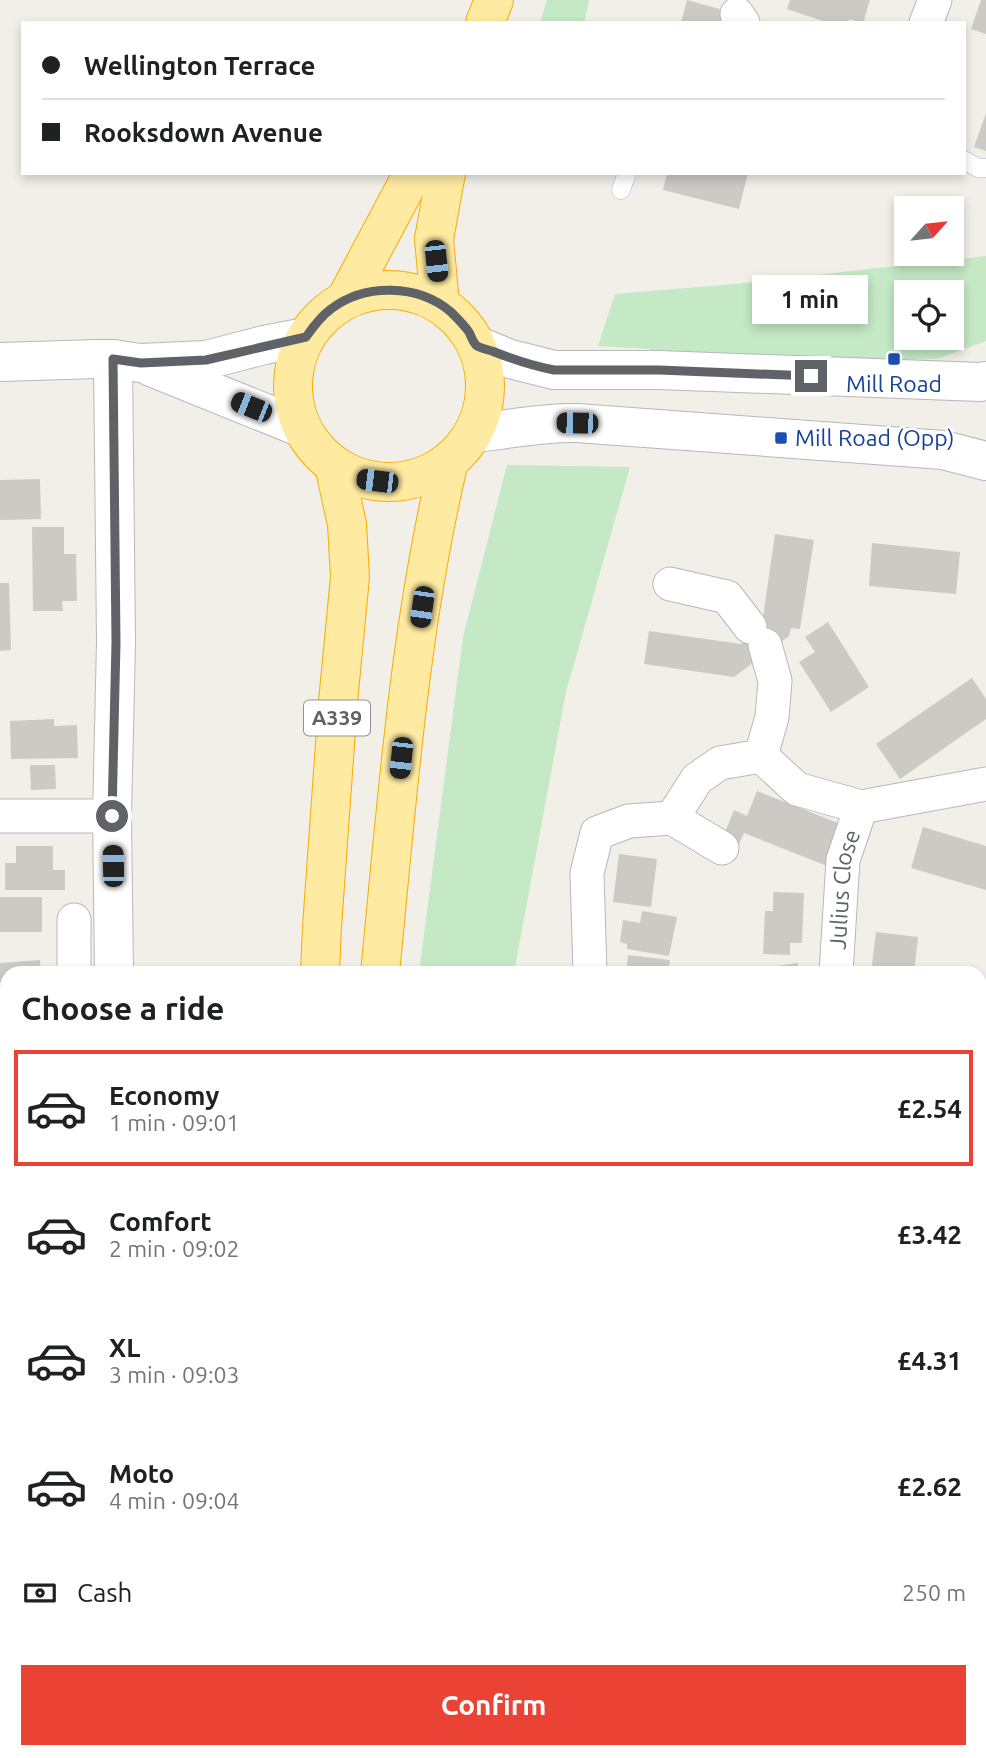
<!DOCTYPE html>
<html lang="en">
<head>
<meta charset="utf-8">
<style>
	body { margin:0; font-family:Ubuntu,sans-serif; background:#f2f2f2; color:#202124; height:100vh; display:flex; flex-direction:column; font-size:26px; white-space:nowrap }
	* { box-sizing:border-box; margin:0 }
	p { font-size:23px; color:#757577 }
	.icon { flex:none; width:38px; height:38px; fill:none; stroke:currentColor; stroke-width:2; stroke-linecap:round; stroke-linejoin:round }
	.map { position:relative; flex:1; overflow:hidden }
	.details { position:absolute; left:0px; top:966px; width:987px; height:793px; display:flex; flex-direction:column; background:#fff; border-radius:21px 21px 0 0; box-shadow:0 4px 10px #0003 }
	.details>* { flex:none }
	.top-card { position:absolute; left:21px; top:21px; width:945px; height:154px; border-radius:0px; box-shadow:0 4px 10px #0003; display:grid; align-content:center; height:154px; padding:0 21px; background:#fff }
	.needle { width:46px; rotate:63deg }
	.controls { position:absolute; left:894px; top:196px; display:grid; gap:14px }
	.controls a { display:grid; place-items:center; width:70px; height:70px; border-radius:0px; background:#fff; box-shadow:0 4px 10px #0003; font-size:35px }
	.end { position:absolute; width:32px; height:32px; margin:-16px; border:9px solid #5f6368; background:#fff; box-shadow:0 0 0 4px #fff }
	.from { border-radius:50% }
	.bubble { position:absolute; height:49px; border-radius:0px; background:#fff; box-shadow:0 4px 10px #0003; font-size:23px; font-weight:600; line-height:49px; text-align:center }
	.car { position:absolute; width:21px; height:42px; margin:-21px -10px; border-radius:9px; box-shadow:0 0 5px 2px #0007; background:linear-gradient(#222 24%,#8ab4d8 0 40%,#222 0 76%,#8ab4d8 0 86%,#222 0) }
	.top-card b { display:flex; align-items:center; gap:24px; height:66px; font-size:26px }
	.top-card b+b { border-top:2px solid #e0e0e0 }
	.top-card i { width:18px; height:18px; background:#202124 }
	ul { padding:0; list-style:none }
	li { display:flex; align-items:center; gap:21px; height:116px; margin:0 14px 10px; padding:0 7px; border:4px solid transparent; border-radius:0px }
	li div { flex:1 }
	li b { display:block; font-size:26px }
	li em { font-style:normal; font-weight:600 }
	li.current { border-color:#ea4335 }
	li>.icon { width:63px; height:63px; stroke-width:1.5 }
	h2 { padding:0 21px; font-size:32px; line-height:84px }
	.pay { display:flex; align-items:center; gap:18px; height:77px; padding:0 21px; font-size:26px }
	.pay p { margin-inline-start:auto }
	.button { display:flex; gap:14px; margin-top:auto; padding:14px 21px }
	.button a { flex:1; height:80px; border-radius:0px; background:#ea4335; color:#fff; font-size:28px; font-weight:600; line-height:80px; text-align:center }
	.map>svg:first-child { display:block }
	.green { fill:#c5e8c5; fill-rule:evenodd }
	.building { fill:#cccac5 }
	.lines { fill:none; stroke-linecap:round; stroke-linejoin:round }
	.service-casing { stroke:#b5b8bc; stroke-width:19 }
	.minor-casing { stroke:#b5b8bc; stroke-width:35 }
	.tertiary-casing { stroke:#b5b8bc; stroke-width:40 }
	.trunk-casing { stroke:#f9ab00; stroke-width:40 }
	.service { stroke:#fff; stroke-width:18 }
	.minor { stroke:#fff; stroke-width:33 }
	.tertiary { stroke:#fff; stroke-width:38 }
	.trunk { stroke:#feeaa1; stroke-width:38 }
	.route { stroke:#5f6368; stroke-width:9 }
	.transit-dot { fill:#1a4fb4; stroke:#fff; stroke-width:2.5 }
	.labels { text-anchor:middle; stroke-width:5; stroke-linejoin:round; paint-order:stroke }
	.shield { fill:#fff; stroke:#8f9295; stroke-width:2 }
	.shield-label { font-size:21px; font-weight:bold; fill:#5f6368 }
	.transit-label { font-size:23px; fill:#164399; stroke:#fff }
	.street-label { font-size:23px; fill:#5f6368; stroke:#fff }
</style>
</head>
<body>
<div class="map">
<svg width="986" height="1758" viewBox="0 0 986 1758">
	<rect width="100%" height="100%" fill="#f1efe8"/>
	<g class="green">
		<path d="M547 0H589L584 23H540Z"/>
		<path d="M986 256V341L937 359 664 364 650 349 598 346 615 294 735 284ZM906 292H952V338H906Z"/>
		<path d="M507 465 630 467 566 692 514 973H419L463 637Z"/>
		<path d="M411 1752H503L504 1758H412Z"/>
	</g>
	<g class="building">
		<path d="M687 0 723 10 720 23H681Z"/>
		<path d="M790 0H870L863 23 849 19 848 23H829L787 9Z"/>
		<path d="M981 0H986V34L971 29Z"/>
		<path d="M986 113V151L974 147Z"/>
		<path d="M667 173H748L739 209 663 190Z"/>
		<path d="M40 479 41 519 0 520V480Z"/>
		<path d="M32 527H64V554H76L77 601H62L63 611H33Z"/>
		<path d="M775 534 814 540 800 629 791 628 789 636 734 677 644 664 649 631 741 644 761 631Z"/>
		<path d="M872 543 960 552 956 594 869 586Z"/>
		<path d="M0 583H9L11 650 0 651Z"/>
		<path d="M828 622 869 687 831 712 799 662 815 652 805 637Z"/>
		<path d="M972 678 986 699V719L900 779 876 744Z"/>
		<path d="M54 719V726L77 725 78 758 11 759 10 721Z"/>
		<path d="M30 765H55L56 789 31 790Z"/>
		<path d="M757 791 843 825 827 866 744 833 739 844 723 837 734 810 747 816Z"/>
		<path d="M923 827 986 846V890L911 868Z"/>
		<path d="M16 846H53V870H65V890H5V863H16Z"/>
		<path d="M619 854 657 859 651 907 613 902Z"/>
		<path d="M773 892 804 893 802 943H790V955L763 954 765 911H773Z"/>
		<rect x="0" y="897" width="42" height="35"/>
		<path d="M642 911 677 917 669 956 627 949V944L620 942 623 920 640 923Z"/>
		<path d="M876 932 918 937 914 973H871Z"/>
		<path d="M628 955 670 960 668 973H626Z"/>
		<path d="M40 960 41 973H7V994H0V963Z"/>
		<path d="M798 963 799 973H762V968Z"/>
		<path d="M980 1093 986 1106V1125L980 1128Z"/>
		<rect x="0" y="1116" width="7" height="47"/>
		<rect x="0" y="1173" width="7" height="95"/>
		<rect x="0" y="1277" width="7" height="156"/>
		<rect x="0" y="1488" width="7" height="45"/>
		<rect x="980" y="1506" width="6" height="27"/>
		<rect x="0" y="1599" width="7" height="68"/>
		<rect x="980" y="1646" width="6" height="44"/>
		<path d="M0 1699H7V1752H23V1758H0Z"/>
		<path d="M986 1727V1757L979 1758 978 1752H980V1728Z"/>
		<path d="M600 1752H634V1758H601Z"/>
		<path d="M779 1752H822V1758H780Z"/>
		<path d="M926 1752H940L969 1757 968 1758H925Z"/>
	</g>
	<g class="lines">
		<g class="service-casing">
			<g id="service">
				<path d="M964 160 978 168H986"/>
				<path d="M621 190 627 173"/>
			</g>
		</g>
		<g class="minor-casing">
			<g id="minor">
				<path d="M737 14 743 23"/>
				<path d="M926 23 935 0"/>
				<path d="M670 584 727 597 750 627"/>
				<path d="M761 756 797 789 861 807 986 784"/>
				<path d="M761 756 772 717 775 681 765 645"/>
				<path d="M0 816H112"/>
				<path d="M672 818 697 779 720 763 761 756"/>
				<path d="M74 973V920"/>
				<path d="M590 973 587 873 597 833 629 821 672 818 722 848"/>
				<path id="s1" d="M836 973 843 860 861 807"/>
				<path d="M980 1182 986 1181"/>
				<path d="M0 1448H7"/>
				<path d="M980 1604H986"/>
				<path d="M711 1752 713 1758"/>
			</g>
		</g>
		<g class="tertiary-casing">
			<g id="tertiary">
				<path d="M476 345 510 359 554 370H659L980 382 986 381"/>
				<path d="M113 359 116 642 112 816 114 973"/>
				<path d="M0 362 97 359H113L140 363 206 360 264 345 306 337"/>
				<path d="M151 367 302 428"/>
				<path d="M473 433C508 430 542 422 577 423L943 450 986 461"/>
				<path d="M113 1758V1752"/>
			</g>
		</g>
		<g class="trunk-casing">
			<g id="trunk">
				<path d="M485 23 494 0"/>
				<circle cx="389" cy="386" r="96"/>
				<path d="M346 299 413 173"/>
				<path d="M440 304 434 239 446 173"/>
				<path d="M320 973 322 927 338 702 350 577 347 524 334 465"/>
				<path d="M380 973C397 802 409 629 449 461"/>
				<path d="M310 1752V1758"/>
				<path d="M373 1752V1758"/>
			</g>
		</g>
		<use href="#service" class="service"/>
		<use href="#minor" class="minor"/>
		<use href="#tertiary" class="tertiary"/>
		<use href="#trunk" class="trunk"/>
	</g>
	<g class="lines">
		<path class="route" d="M112 816 116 642 113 359 141 363 206 360 306 337C313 327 321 316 331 309 365 283 418 284 451 312 457 318 464 325 469 332 471 336 473 343 477 346 481 348 488 350 492 351 512 359 532 366 554 370H659L811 376"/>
	</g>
	<g class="transit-dot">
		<rect x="887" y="352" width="14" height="14" rx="3.5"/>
		<rect x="774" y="431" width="14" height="14" rx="3.5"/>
	</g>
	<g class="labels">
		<rect class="shield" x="304" y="700.5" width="66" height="35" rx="5"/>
		<g class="shield-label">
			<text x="337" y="725">A339</text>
		</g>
		<g class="transit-label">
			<text x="894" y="392">Mill Road</text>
			<text x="795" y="446" text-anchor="start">Mill Road (Opp)</text>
		</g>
		<g class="street-label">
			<text dy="8" stroke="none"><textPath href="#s1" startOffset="84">Julius Close</textPath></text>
		</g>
	</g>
</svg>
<div class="controls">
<a><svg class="needle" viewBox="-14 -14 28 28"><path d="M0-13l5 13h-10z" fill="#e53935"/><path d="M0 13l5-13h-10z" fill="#757577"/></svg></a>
<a><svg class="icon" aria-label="locate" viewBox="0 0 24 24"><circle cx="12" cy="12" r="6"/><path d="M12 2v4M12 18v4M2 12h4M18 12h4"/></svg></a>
</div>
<i class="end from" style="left:112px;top:816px"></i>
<i class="end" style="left:811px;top:376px"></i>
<div class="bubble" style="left:752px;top:275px;width:116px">1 min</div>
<i class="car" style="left:436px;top:261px;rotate:174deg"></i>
<i class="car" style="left:251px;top:407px;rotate:292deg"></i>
<i class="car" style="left:577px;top:423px;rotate:271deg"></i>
<i class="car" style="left:377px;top:481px;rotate:277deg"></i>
<i class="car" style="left:422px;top:607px;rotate:188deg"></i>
<i class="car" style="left:401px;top:758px;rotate:186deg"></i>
<i class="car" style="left:113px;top:866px;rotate:359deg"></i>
<div class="top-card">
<b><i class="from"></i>Wellington Terrace</b>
<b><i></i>Rooksdown Avenue</b>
</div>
<section class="details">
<h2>Choose a ride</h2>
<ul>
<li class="current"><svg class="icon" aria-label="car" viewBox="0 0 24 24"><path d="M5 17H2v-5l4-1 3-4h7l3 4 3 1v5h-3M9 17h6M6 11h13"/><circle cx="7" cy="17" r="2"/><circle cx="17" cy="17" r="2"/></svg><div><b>Economy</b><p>1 min · 09:01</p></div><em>£2.54</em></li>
<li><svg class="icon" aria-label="car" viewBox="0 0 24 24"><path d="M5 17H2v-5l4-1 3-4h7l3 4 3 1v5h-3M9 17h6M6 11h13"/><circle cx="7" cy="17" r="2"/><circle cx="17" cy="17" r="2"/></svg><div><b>Comfort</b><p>2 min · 09:02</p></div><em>£3.42</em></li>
<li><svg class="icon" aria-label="car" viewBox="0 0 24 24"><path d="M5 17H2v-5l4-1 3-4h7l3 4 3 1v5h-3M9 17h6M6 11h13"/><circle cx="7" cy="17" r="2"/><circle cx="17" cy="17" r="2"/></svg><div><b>XL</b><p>3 min · 09:03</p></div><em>£4.31</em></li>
<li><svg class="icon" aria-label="car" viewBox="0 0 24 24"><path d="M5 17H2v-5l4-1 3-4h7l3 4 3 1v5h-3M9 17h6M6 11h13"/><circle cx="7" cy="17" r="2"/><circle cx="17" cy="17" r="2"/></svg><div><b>Moto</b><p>4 min · 09:04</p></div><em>£2.62</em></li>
</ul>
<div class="pay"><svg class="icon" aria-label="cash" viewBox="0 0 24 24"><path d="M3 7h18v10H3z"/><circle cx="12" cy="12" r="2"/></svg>Cash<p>250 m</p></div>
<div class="button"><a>Confirm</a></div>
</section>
</div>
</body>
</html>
